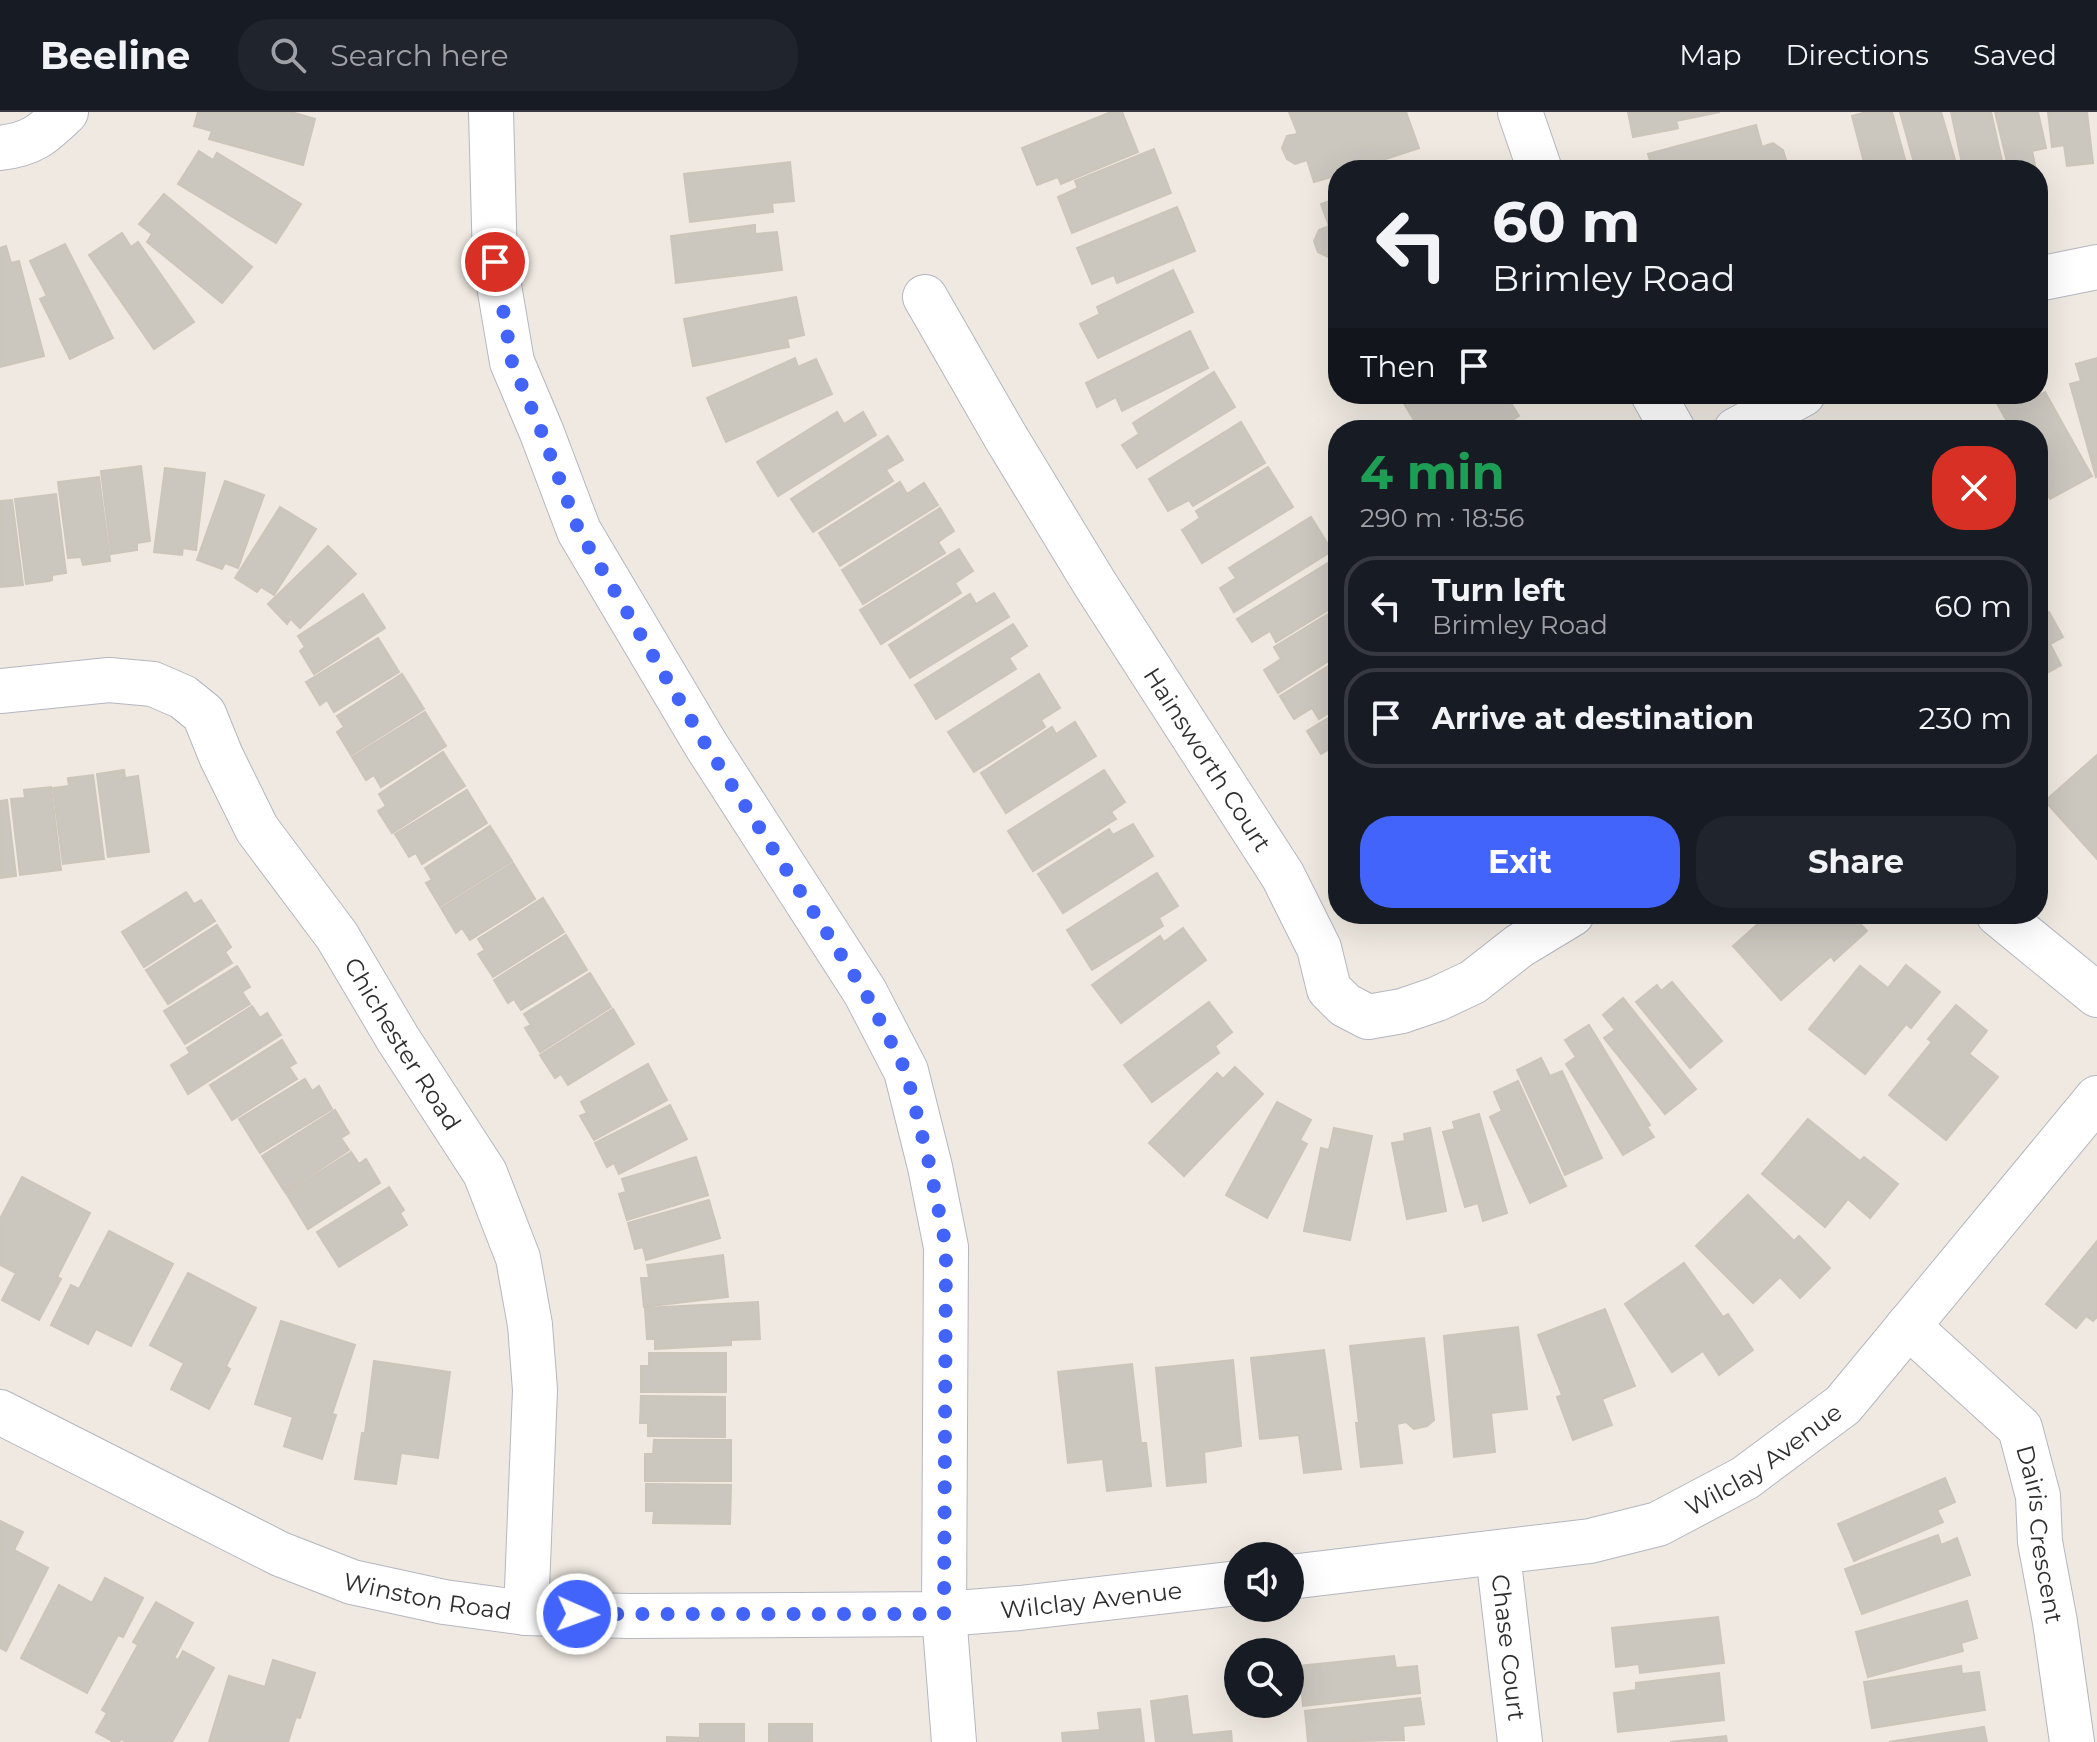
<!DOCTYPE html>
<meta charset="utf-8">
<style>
:root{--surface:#171b24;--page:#20242c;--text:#f1f3f6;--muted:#9ea1a6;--line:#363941;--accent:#4264fb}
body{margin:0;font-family:Montserrat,sans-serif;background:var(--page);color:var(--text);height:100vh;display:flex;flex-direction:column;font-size:30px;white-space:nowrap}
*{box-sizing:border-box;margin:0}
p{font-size:26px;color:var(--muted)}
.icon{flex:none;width:44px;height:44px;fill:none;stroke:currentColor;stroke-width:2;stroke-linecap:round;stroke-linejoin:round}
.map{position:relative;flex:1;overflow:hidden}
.drawer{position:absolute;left:1328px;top:308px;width:720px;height:504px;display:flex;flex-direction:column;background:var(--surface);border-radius:32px;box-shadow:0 8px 32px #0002}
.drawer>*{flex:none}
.guide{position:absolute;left:1328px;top:48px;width:720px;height:244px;border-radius:32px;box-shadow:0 8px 32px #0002;background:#171b24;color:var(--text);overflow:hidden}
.buttons{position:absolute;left:1224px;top:1430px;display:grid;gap:16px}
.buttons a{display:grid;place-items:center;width:80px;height:80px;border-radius:50%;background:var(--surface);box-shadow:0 8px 32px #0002;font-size:40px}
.pin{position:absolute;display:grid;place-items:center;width:68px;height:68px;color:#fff;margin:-34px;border:4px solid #fff;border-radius:50%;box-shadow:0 2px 8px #0007}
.me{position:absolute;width:88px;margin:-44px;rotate:92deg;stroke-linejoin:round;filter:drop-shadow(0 0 6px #0008)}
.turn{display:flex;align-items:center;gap:28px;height:168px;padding:0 32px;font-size:36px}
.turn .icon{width:104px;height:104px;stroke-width:2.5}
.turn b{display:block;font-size:56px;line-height:68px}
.then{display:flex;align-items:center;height:76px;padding:0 32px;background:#0003;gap:16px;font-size:30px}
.round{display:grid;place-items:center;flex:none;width:84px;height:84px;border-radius:32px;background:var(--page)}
.summary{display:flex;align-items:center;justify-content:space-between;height:136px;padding:0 32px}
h1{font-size:48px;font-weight:700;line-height:60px;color:#1e9e55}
.primary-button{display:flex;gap:16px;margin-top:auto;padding:16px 32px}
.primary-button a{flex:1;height:92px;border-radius:32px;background:var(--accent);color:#fff;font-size:32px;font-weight:700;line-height:92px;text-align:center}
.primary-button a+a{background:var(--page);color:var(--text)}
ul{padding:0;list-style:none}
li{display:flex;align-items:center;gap:24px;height:100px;margin:0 16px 12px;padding:0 16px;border:4px solid var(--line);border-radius:32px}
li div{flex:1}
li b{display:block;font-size:30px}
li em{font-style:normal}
header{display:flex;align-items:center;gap:48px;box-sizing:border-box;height:112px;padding:0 40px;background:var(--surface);border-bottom:2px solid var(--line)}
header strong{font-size:38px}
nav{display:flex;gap:44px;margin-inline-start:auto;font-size:28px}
.search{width:560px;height:72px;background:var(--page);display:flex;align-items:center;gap:20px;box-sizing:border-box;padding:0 28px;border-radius:32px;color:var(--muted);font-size:30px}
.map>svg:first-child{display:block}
.building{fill:#cbc7bf;stroke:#cbc5ba;stroke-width:2}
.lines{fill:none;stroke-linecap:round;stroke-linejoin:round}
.minor-casing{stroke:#b4b7c1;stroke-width:46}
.tertiary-casing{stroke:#b4b7c1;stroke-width:46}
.secondary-casing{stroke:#b4b7c1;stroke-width:46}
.minor{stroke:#fff;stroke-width:44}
.tertiary{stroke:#fff;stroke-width:44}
.secondary{stroke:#fff;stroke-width:44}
.route{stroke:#4264fb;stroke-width:14;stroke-dasharray:0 25.2}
.labels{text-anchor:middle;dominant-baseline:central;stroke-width:6;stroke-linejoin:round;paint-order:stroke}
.street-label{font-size:24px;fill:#2e2e2e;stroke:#fff}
</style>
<header>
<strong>Beeline</strong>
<div class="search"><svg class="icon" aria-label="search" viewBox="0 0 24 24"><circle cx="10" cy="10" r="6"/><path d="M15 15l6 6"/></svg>Search here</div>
<nav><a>Map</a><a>Directions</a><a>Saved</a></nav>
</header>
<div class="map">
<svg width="2097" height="1630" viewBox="0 0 2097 1630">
<rect width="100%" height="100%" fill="#efe9e1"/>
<!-- building -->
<g class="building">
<polygon points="198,0 291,0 315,7 303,53 209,27 212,19 194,14"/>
<polygon points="1111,0 1122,0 1138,40 1061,72 1058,65 1037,73 1022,36"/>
<polygon points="1289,0 1406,0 1419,36 1352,58 1338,58 1338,63 1314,70 1307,48 1295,52 1287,47 1282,36 1287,24 1298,22"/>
<polygon points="1628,0 1720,0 1676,9 1678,16 1675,17 1633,25"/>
<polygon points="1867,0 1892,0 1908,58 1866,58 1852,4"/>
<polygon points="1900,0 1941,0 1958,58 1916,58"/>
<polygon points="1951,0 1991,0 2004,58 1977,58 1976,53 1963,56"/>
<polygon points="1995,0 2038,0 2046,36 2032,39 2036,58 2009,58"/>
<polygon points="2048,0 2087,0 2093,51 2067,54 2064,33 2052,35"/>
<polygon points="1756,13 1762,35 1773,31 1783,38 1786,48 1781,58 1653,58 1648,42"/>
<polygon points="1154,37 1171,81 1072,121 1058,85 1078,76 1075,69"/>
<polygon points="199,39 213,48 217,41 301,92 276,131 178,72"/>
<polygon points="790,50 794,89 772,91 773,100 690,110 684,62"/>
<polygon points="164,82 252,155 222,191 147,130 152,122 139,112"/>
<polygon points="1338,86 1338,142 1328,145 1318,140 1314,129 1319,118 1329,114 1321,92"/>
<polygon points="1177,95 1195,139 1117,171 1114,163 1092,172 1077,136"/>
<polygon points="755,113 755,122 777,120 782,158 676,171 671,124"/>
<polygon points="122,121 131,135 138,130 194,210 154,237 89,143"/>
<polygon points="65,132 113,226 70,247 40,187 47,184 30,149"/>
<polygon points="6,134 11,151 19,149 44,244 0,255 0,136"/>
<polygon points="1173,158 1193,200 1098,246 1080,212 1100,202 1097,195"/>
<polygon points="796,185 804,223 787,227 789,235 693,254 684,207"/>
<polygon points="1190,219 1208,256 1122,299 1116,285 1097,295 1086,271"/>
<polygon points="795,246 798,255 816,247 832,282 726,330 707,286"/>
<polygon points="2097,246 2097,364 2096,365 2070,272 2081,269 2076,252"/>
<polygon points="1214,260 1235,295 1137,356 1122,333 1139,322 1133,311"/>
<polygon points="2045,280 2092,364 2050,387 2038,365 2038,318 2012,318 1995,288 2007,282 2037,284"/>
<polygon points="1412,282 1505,282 1519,304 1496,318 1420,318 1402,288"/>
<polygon points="837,300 844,312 863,300 876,323 778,384 757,350"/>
<polygon points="1241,310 1265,351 1193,394 1189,388 1168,399 1149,367"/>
<polygon points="888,324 903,348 886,358 893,369 813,420 791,387"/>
<polygon points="141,354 150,429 137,431 137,438 111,442 101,359"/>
<polygon points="1268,355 1293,395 1202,451 1182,418 1200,406 1196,399"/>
<polygon points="165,356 205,361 196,438 183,436 182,443 154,440"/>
<polygon points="99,365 110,449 83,453 81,445 68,446 58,370"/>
<polygon points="225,369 264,383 238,456 225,451 222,457 197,448"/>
<polygon points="900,370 907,382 924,371 938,393 840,454 819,421"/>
<polygon points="56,382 66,461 52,463 52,468 49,469 26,472 15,387"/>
<polygon points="12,388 23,473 0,475 0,389"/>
<polygon points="280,395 316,417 274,483 261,475 257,480 235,466"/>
<polygon points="940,396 954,419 938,430 945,441 863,492 842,458"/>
<polygon points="1311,405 1332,439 1234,500 1220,476 1236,466 1229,456"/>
<polygon points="328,434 356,462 300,516 291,507 287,512 268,492"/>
<polygon points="959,437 973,459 955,471 961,481 881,532 860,498"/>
<polygon points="1336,446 1338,492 1276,530 1270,519 1252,530 1237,507"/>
<polygon points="994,481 1009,505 910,566 889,533 970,482 976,492"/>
<polygon points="363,482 385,516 314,562 300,539 305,535 298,524"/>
<polygon points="1338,496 1338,543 1278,581 1264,558 1281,547 1274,535"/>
<polygon points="2049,500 2063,525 2050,532 2061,553 2038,566 2038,506"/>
<polygon points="1013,512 1027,534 1009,546 1016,557 936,607 915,573"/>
<polygon points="378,526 399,560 334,600 327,588 320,593 306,570"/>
<polygon points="1338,548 1338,595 1319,607 1312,596 1294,607 1280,584"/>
<polygon points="402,562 424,597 351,643 337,620 344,615 337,604"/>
<polygon points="1039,562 1060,596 1041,608 1045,615 974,660 948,620"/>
<polygon points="425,600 446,634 381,675 374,663 366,668 352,645"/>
<polygon points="1338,600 1338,632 1321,642 1307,619"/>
<polygon points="1075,610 1096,644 1006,701 981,661 1052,615 1056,622"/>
<polygon points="443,640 465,674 392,721 378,699 386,694 379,682"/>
<polygon points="2097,643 2097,747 2045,689"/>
<polygon points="124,658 125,666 138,664 149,740 108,745 97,662"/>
<polygon points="1104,658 1125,690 1111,700 1116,707 1033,759 1008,719"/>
<polygon points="93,663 104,747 63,752 53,676 69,674 68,666"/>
<polygon points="51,675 61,758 20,763 11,687 25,686 24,678"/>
<polygon points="467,678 487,711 422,752 416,741 409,745 395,722"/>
<polygon points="7,688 16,764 0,766 0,689"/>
<polygon points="1133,712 1153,744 1063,801 1038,762 1109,717 1113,723"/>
<polygon points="490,714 512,749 440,794 426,771 432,768 425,756"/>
<polygon points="513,751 535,787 470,828 462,816 456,821 441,796"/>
<polygon points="1157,761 1178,794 1159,806 1163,814 1092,858 1067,818"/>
<polygon points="186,780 194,792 201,788 215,809 144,855 122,820"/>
<polygon points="543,786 564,820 493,865 478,842 485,838 478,827"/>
<polygon points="1769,802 1813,802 1817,807 1823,802 1851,802 1867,819 1834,849 1831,844 1781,888 1733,834"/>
<polygon points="217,813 231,835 225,840 232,851 168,892 146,858"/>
<polygon points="1183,816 1206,848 1121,911 1092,873 1160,824 1164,830"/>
<polygon points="566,823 587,858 521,898 514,887 508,891 494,868"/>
<polygon points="1906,853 1940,880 1911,916 1906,912 1865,962 1809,917 1860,854 1888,876"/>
<polygon points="237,854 250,875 242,880 250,892 185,932 164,899"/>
<polygon points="590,861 611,895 540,940 525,916 531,913 524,902"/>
<polygon points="1672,870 1722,929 1690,956 1636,890 1657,873 1661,879"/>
<polygon points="1623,886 1696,977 1665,1002 1604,926 1615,918 1603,903"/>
<polygon points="1209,890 1232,920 1215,934 1219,941 1152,990 1124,953"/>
<polygon points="1956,893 1987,919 1969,942 1998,965 1946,1028 1889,983 1932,930 1928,927"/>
<polygon points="252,894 260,906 267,901 281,923 188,982 171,953 190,941 187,936"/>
<polygon points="613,897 634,932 568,973 561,962 555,966 540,943"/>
<polygon points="1589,913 1650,1013 1647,1015 1654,1025 1623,1043 1566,952 1576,945 1565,928"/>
<polygon points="282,928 296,951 289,955 297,967 232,1008 210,973"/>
<polygon points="1541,946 1550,964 1562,959 1602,1046 1565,1063 1517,958"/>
<polygon points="648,952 667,988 594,1028 580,1004 587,1001 581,990"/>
<polygon points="1235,955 1263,982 1184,1064 1149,1031 1217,961 1223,967"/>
<polygon points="305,967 312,979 319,974 332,997 260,1041 239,1007"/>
<polygon points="1518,969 1566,1074 1530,1091 1490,1005 1502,999 1494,980"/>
<polygon points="1277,990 1311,1008 1300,1028 1307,1032 1267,1106 1226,1083"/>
<polygon points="670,993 687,1027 619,1062 614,1051 607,1055 595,1031"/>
<polygon points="335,998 349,1021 341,1026 349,1038 285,1080 262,1044"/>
<polygon points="1479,1002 1507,1101 1483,1109 1478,1091 1465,1095 1443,1020 1455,1017 1453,1010"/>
<polygon points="1808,1007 1860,1049 1864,1045 1898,1072 1870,1106 1848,1087 1825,1115 1762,1062"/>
<polygon points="1334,1016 1372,1024 1350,1128 1304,1119 1321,1036 1329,1038"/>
<polygon points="1430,1016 1446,1099 1407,1107 1392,1031 1405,1029 1404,1022"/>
<polygon points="351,1040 359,1052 366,1047 380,1071 308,1117 286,1081"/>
<polygon points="696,1045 708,1083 627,1108 619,1082 626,1080 622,1067"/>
<polygon points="22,1065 90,1101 57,1165 61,1167 39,1208 2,1188 16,1161 0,1153 0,1107"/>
<polygon points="389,1075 404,1098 400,1101 407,1113 339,1155 317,1120"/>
<polygon points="1748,1083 1794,1129 1799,1124 1830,1156 1800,1186 1780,1165 1753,1191 1696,1134"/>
<polygon points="709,1088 720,1126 646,1148 643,1135 635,1137 628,1111"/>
<polygon points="109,1119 173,1152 131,1234 96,1217 88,1232 51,1213 71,1173 79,1177"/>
<polygon points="2097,1129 2097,1205 2093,1209 2086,1204 2076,1216 2046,1192"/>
<polygon points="723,1143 728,1185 644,1195 641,1166 649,1166 647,1153"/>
<polygon points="1684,1151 1723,1205 1728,1202 1753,1238 1719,1263 1703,1239 1672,1260 1625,1192"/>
<polygon points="188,1161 256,1196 226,1254 230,1257 209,1297 171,1277 184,1251 150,1233"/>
<polygon points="758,1190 760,1227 731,1228 731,1233 655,1237 655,1227 647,1227 645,1196"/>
<polygon points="1605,1197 1635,1274 1602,1287 1612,1313 1573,1328 1557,1285 1562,1283 1538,1223"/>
<polygon points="281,1209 355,1233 332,1302 336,1303 322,1347 284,1334 293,1305 255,1292"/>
<polygon points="1518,1215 1527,1297 1491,1301 1495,1340 1454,1345 1444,1224"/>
<polygon points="1424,1226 1434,1308 1427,1314 1414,1317 1406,1310 1397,1312 1402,1351 1361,1355 1356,1311 1359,1311 1350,1234"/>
<polygon points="1324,1238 1341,1357 1304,1361 1299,1323 1260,1327 1251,1246"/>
<polygon points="649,1241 726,1241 726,1280 641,1280 641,1254 649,1254"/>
<polygon points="1233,1248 1241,1334 1204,1340 1206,1370 1167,1374 1156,1256"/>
<polygon points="374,1249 450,1260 438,1346 401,1341 396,1372 355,1367 362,1321 365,1321"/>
<polygon points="1132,1252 1141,1331 1146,1331 1151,1374 1107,1379 1103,1347 1068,1351 1058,1260"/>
<polygon points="641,1284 725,1285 725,1325 648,1324 648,1311 640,1311"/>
<polygon points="654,1328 731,1328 731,1369 645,1369 645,1342 653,1342"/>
<polygon points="1945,1366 1955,1390 1937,1398 1943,1410 1854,1449 1838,1412"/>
<polygon points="646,1372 731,1373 730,1412 653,1411 654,1399 646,1399"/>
<polygon points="0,1409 23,1420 14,1438 48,1456 6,1539 0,1536"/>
<polygon points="1938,1423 1941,1433 1957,1426 1970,1463 1862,1502 1845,1457"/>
<polygon points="105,1466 143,1486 123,1525 118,1523 87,1581 21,1546 59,1473 92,1491"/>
<polygon points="1967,1489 1977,1526 1961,1531 1963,1539 1868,1565 1856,1520"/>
<polygon points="156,1490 193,1511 174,1546 178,1548 183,1539 214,1556 172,1630 126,1630 121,1627 119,1630 114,1630 96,1620 107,1601 102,1598 138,1533 133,1530"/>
<polygon points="1718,1505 1724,1551 1640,1561 1639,1552 1616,1555 1612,1516"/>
<polygon points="1394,1544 1396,1556 1417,1554 1420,1581 1303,1594 1299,1554"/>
<polygon points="273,1548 315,1561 300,1606 296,1605 288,1630 209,1630 229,1564 265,1575"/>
<polygon points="1961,1554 1962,1562 1979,1560 1985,1598 1872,1616 1864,1570"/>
<polygon points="1719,1561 1724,1608 1618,1620 1614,1581 1636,1578 1636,1571"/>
<polygon points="1187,1584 1192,1623 1231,1619 1232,1630 1156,1630 1151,1589"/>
<polygon points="1420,1586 1424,1612 1403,1614 1404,1628 1308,1630 1305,1599"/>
<polygon points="1140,1597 1144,1630 1063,1630 1062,1621 1100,1618 1098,1601"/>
<polygon points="700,1612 744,1612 744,1630 667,1630 667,1625 700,1626"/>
<rect x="769" y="1612" width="43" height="18"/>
<polygon points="1984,1615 1987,1630 1889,1630"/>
<polygon points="1726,1624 1727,1630 1670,1630"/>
</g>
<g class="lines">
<!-- minor casing -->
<g class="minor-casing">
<g id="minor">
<path d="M0,36C33,32 43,22 66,0"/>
<polyline points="2038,167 2097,155"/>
<path id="s1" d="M925,185L1005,324L1095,472L1283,764L1319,836L1329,877L1345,893L1368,905L1402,899L1437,887L1473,870L1519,834L1572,802"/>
<polyline points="1736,318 1803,282"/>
<path id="s2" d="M0,579L109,568L153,572L183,585L204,602L221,644L257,717L337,824L398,927L485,1061L518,1146L530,1213L535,1278L526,1501"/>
<path id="s3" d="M1908,1214L2020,1316L2038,1384L2040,1430L2055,1510L2072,1630"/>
<path id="s4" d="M1498,1442L1520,1630"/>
</g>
</g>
<!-- tertiary casing -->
<g class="tertiary-casing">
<g id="tertiary">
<polyline points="1520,0 1540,58"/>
<polyline points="1653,282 1673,318"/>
<polyline points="1998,802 2097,883"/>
<path id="s5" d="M0,1300L280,1442L352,1470L444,1490L526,1501L628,1504L944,1502L1020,1496L1238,1471"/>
<path id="s6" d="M1290,1465L1590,1429L1658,1412L1745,1366L1843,1293L2097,986"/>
</g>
</g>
<!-- secondary casing -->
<g class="secondary-casing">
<polyline id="secondary" points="491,0 495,150 512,250 542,321 579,419 706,633 865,880 906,959 930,1055 946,1135 944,1502 954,1630"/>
</g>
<!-- minor -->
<use href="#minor" class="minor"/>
<!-- tertiary -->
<use href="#tertiary" class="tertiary"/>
<!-- secondary -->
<use href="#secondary" class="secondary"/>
</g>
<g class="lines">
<!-- route -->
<polyline class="route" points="495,150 512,250 542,321 579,419 706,633 865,880 906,959 930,1055 946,1135 944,1502 577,1502"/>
</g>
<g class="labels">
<!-- street labels -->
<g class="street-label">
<text stroke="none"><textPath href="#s1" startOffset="542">Hainsworth Court</textPath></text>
<text stroke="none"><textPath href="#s2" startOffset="600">Chichester Road</textPath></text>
<text stroke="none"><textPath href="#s6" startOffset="496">Wilclay Avenue</textPath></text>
<text stroke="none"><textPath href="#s3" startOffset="260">Dairis Crescent</textPath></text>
<text stroke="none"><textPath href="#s5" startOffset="468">Winston Road</textPath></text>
<text stroke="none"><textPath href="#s5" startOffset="1134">Wilclay Avenue</textPath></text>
<text stroke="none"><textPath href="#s4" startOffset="94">Chase Court</textPath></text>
</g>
</g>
</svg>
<div class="buttons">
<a><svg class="icon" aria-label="sound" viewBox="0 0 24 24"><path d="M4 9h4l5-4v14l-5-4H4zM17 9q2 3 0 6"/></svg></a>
<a><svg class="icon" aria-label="search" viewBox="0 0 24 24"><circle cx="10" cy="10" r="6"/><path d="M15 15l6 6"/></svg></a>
</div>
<div class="pin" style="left:495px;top:150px;background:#d93025"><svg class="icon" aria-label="arrive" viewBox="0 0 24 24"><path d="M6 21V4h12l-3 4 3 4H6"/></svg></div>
<svg class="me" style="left:577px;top:1502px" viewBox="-20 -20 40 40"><circle r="17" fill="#4264fb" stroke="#fff" stroke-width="3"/><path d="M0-11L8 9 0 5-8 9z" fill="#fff"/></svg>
<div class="guide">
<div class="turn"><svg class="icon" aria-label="left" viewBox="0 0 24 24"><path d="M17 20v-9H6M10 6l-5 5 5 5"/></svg><div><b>60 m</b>Brimley Road</div></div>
<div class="then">Then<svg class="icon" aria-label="arrive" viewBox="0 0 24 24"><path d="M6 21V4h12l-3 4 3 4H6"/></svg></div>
</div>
<section class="drawer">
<div class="summary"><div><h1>4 min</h1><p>290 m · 18:56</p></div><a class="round" style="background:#d93025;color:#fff"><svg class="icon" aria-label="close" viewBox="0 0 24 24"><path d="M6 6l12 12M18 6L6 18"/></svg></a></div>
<ul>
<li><svg class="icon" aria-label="left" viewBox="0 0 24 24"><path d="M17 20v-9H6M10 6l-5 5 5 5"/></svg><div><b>Turn left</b><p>Brimley Road</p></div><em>60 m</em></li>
<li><svg class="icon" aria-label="arrive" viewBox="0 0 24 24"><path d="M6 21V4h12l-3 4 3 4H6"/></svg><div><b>Arrive at destination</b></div><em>230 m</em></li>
</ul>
<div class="primary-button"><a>Exit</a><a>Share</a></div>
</section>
</div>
